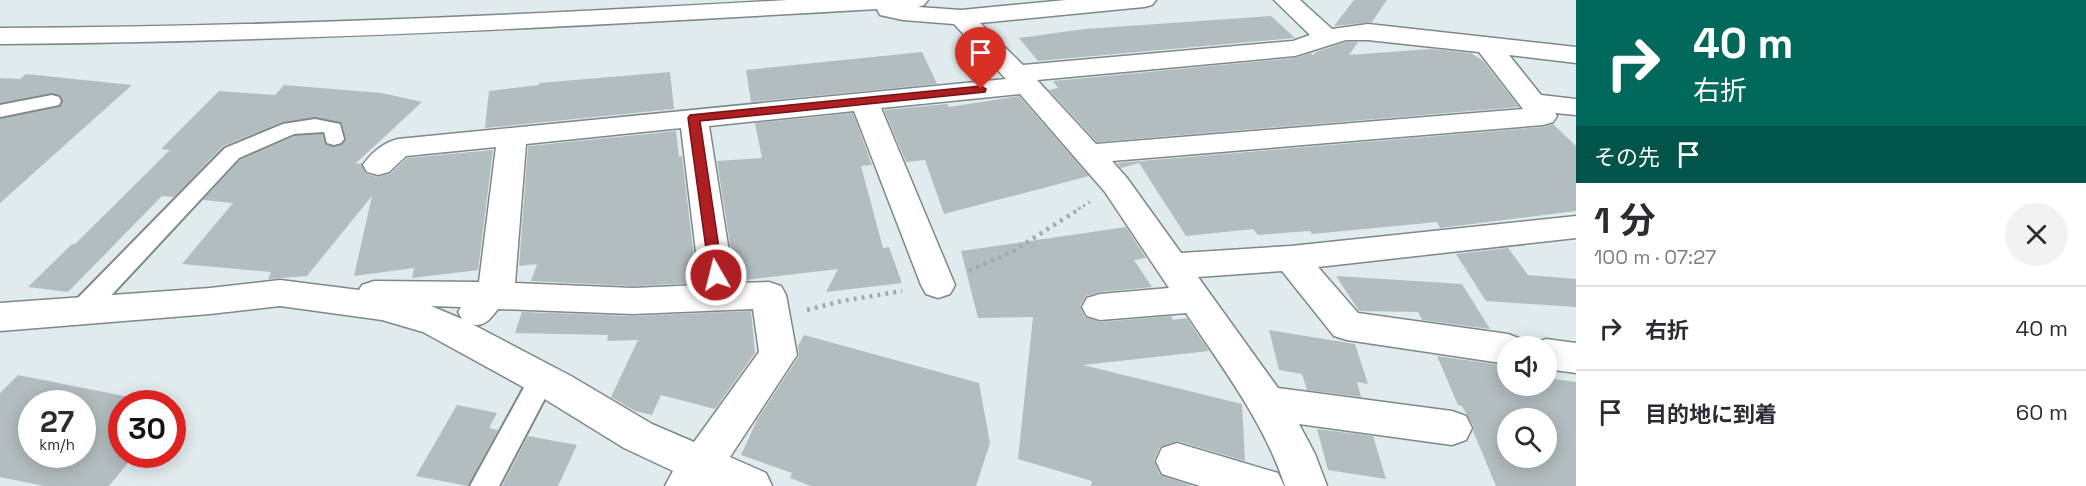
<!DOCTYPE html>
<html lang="ja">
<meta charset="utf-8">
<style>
:root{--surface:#fff;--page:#f2f2f3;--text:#2b2b33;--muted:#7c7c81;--line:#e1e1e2}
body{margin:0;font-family:"Space Grotesk","Noto Sans JP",sans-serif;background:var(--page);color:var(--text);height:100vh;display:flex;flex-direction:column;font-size:22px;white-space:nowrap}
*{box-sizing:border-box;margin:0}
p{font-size:20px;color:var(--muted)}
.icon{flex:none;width:33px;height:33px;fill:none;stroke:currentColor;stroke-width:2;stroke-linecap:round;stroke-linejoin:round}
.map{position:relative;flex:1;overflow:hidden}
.panel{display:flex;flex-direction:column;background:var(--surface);width:510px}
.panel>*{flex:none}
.banner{background:#00695c;color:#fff;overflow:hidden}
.buttons{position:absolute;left:1497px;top:336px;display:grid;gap:12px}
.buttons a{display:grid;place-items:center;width:60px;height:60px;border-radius:50%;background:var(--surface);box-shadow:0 3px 15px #0003;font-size:30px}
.speed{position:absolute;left:18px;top:390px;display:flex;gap:12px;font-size:30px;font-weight:700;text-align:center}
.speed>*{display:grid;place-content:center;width:78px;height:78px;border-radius:50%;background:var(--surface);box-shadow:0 3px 15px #0003;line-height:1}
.speed small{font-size:15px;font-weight:400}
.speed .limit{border:9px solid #d22;background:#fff;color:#111}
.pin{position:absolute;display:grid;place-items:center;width:51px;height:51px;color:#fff;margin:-62px -26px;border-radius:50% 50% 50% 0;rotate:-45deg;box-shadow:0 0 6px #0007}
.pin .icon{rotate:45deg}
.me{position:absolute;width:66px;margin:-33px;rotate:352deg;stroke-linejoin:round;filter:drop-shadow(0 0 4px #0008)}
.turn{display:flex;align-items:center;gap:21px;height:126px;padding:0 18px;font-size:27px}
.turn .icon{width:78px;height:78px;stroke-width:2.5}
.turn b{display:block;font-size:42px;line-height:51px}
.then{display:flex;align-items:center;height:57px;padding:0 18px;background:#0003;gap:12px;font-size:22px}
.round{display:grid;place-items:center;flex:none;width:63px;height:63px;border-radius:32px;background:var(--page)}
.headline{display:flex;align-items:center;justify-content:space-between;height:102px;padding:0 18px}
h1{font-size:36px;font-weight:700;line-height:45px}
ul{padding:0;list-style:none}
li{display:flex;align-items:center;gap:18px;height:84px;padding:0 18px;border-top:2px solid var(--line)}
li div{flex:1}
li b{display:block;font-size:22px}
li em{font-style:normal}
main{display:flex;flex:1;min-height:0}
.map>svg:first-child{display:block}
.building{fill:#b2bdbf;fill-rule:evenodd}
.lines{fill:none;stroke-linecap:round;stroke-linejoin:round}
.lane-casing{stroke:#7e888a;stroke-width:4}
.street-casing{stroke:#7e888a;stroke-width:3}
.path-far1{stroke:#a2aaac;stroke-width:3;stroke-dasharray:2 4;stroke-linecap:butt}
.path{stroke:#a2aaac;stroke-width:4.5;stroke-dasharray:3 5;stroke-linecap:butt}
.lane{fill:#fff;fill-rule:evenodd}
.street{fill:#fff;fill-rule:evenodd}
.route{fill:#af1e22;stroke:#721416;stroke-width:1.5}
</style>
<main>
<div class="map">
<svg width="1576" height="486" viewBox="0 0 1576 486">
<rect width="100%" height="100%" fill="#e0ebed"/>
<!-- building -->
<g class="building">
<polygon points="1354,0 1387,0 1372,22 1334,26"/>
<polygon points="1271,16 1295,38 1038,61 1019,38 1085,29"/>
<polygon points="1346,42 1358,42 1349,55 1431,49 1471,53 1483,61 1519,107 1097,142 1049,90 1058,88 1053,81 1295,58 1311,53 1313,55 1316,52"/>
<polygon points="922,52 937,84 751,102 746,70"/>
<polygon points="670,72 674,109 485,128 489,91 539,85 539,83"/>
<polygon points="26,74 132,85 0,203 0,119 59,107 63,102 60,95 52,93 0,103 0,78 20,79"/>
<polygon points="284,85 382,93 422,102 355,164 362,163 366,174 377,177 390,174 407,158 493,150 478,270 412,278 414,268 354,276 372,196 307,276 268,279 271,272 182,264 233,203 203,200 240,160 295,136 322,134 326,145 335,147 343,144 346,138 342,123 315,117 282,122 223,146 174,197 162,196 68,292 28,287 72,244 75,244 170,150 161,149 219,91 275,95"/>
<polygon points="1019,96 1089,176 944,214 925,160 906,162 884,110 947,104 949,107"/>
<polygon points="853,113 872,165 861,166 883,248 889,247 902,283 826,292 838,269 736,281 717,161 762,158 755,123"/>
<polygon points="1553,124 1576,146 1576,211 1440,228 1437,222 1312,234 1310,231 1258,235 1253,229 1186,236 1139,163 1121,168 1117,163 1543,127"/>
<polygon points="676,131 679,157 682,156 697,283 633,286 531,281 537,264 519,266 528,146"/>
<polygon points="1126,227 1146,258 1134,260 1152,287 1100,292 1086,296 1080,306 1085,317 1100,322 1171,316 1173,320 1187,318 1209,351 1083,365 1242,404 1245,461 1178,441 1160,447 1154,460 1160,475 1193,486 1091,486 1092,481 1018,459 1033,317 978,318 961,251"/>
<polygon points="1508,248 1528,275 1576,279 1576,307 1486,301 1456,254"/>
<polygon points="1336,276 1462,284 1490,329 1422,320 1418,312 1359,311"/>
<polygon points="751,311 755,353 715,409 661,395 652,415 635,411 611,397 638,340 607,341 608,335 515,333 522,312 633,316"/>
<polygon points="1269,330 1355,344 1368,384 1357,382 1361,397 1307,390 1302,374 1279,370"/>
<polygon points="804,335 979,383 990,443 976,486 811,486 790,478 792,473 741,455 757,420 799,356 798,346"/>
<path d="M1437,356L1508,366V386H1546V378L1576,382V486H1496L1473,431L1474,427L1462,406L1458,405ZM1508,418H1546V458H1508Z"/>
<path d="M18,375L164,404H122V454H135L109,486H44L0,477V393ZM32,404H82V454H32Z"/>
<polygon points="457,405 497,413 489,428 498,430 468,486 416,476"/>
<polygon points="1317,429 1373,436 1386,479 1328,470"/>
<polygon points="528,436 577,445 558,486 502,486"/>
</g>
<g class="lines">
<!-- lane casing -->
<g class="lane-casing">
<g id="lane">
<polygon points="52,95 59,97 61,101 59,105 0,117 0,105"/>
<polygon points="315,119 340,124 344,139 341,143 334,145 327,143 324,132 294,134 239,158 92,316 83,318 74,316 71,309 74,302 225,148 283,124"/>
<polygon points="542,368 551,371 555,379 499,486 470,486 533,371"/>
</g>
</g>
<!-- street casing -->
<g class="street-casing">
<g id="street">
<path d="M788,0H928L924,5L918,7L961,10L1066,0H1156L1152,5L1144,7L980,23L1023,65L1293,41L1310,35L1274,0H1300L1332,29L1368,24L1576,47V63L1509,55L1541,95L1576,99V115L1555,113L1557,116L1553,122L1543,125L1112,161L1127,178L1181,253L1291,246L1576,216V238L1318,267L1358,313L1508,334L1521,339L1525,346H1508V364L1347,340L1334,336L1282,271L1198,277L1278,388L1452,411L1466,416L1472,428L1466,440L1452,445L1299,424L1315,454L1327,486H1285C1264,422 1223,369 1186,313L1100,320L1087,316L1082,307L1087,298L1100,294L1169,288L1105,192L1020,94L881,108L955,285L950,294L938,298L926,294L921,285L854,111L709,126L734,283L769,282L781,286L786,295L797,355L730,457L766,473L772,486H665L673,471L624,448L543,398L423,332L382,320L280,306L210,314L0,331V303L210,288L280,280L359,290L362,285L374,281L479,282L496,147L406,156L389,172L378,175L367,172L363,165C371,153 384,142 398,139L1006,79L954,24L903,20L880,15L877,9C585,26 293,42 0,44V28C263,27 526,15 788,0ZM1346,40H1368L1479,52L1523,109L1096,144L1037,80L1295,56ZM681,128L700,285L633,288L515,283L526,144ZM431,306L461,307L458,312L462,319ZM498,309L633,314L753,309L759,352L694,442L652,424L571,376L472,324C484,328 491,318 498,309Z"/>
<polygon points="1546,339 1576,343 1576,373 1546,369 1546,346 1531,346 1533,344"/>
<polygon points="1177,443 1278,473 1284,486 1200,486 1162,474 1156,461 1162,448"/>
</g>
</g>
<!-- path-far1 -->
<polyline class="path-far1" points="1078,209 1090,202"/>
<!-- path -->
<g class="path">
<polyline points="969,271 1013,251 1081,208"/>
<polyline points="807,310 842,301 902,291"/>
</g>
<!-- lane -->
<use href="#lane" class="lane"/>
<!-- street -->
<use href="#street" class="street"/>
</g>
<!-- route -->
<polygon class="route" points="981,86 986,89 985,92 700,121 723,275 716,280 710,278 688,118 690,115"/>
</svg>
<div class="buttons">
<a><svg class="icon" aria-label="sound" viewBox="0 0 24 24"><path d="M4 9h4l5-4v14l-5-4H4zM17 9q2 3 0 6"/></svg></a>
<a><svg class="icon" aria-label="search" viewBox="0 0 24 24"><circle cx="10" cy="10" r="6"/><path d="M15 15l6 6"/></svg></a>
</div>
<div class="speed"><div>27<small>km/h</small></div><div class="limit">30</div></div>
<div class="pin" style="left:981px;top:89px;background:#d93025"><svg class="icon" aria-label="arrive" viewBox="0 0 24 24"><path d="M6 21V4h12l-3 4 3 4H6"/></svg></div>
<svg class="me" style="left:716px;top:275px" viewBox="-20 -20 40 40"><circle r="17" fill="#af1e22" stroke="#fff" stroke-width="3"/><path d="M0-11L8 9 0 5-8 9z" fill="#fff"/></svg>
</div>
<section class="panel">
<div class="banner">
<div class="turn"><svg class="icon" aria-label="right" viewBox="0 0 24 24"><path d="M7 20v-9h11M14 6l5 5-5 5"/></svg><div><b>40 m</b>右折</div></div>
<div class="then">その先<svg class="icon" aria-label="arrive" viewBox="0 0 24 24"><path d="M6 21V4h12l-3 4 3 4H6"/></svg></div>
</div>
<div class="headline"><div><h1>1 分</h1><p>100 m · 07:27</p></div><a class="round"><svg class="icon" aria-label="close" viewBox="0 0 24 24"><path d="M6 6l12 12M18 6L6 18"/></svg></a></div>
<ul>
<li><svg class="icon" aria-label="right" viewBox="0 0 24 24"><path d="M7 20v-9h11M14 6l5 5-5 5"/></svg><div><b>右折</b></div><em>40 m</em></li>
<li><svg class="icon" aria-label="arrive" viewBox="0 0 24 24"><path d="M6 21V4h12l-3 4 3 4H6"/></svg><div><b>目的地に到着</b></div><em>60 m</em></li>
</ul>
</section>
</main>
